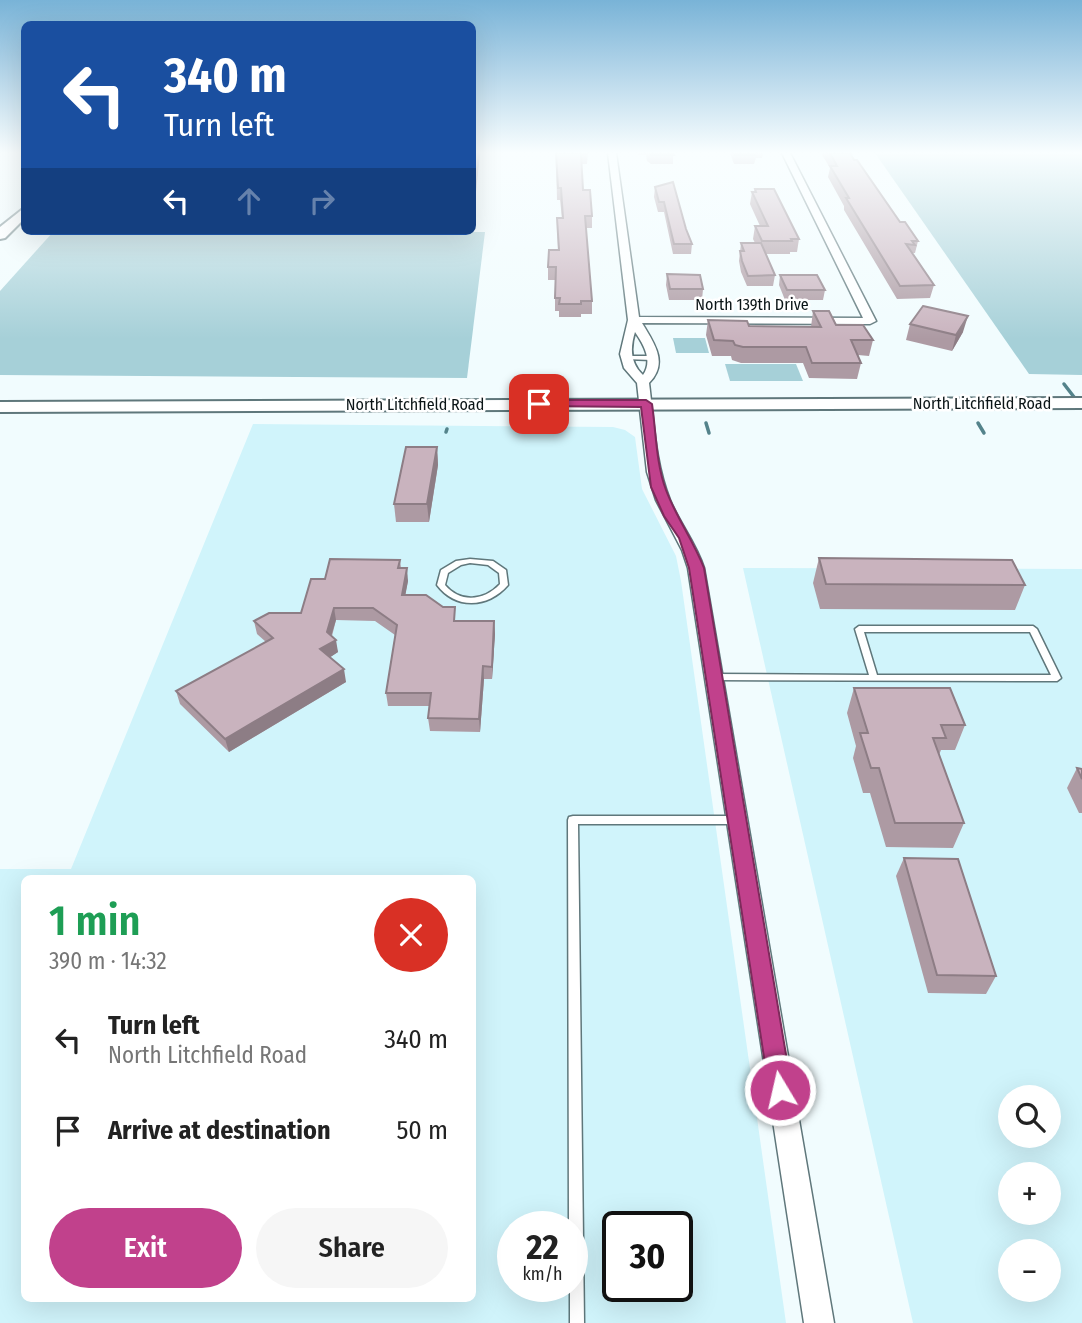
<!DOCTYPE html>
<meta charset="utf-8">
<style>
:root{--surface:#fff;--page:#f6f6f6;--text:#222;--muted:#767676;--accent:#c1418c}
body{margin:0;font-family:"Fira Sans Condensed",sans-serif;background:var(--page);color:var(--text);height:100vh;display:flex;flex-direction:column;font-size:26px;white-space:nowrap}
*{box-sizing:border-box;margin:0}
p{font-size:23px;color:var(--muted)}
.icon{flex:none;width:38px;height:38px;fill:none;stroke:currentColor;stroke-width:2;stroke-linecap:round;stroke-linejoin:round}
.map{position:relative;flex:1;overflow:hidden}
.sheet{position:absolute;left:21px;top:875px;width:455px;height:427px;display:flex;flex-direction:column;background:var(--surface);border-radius:10px;box-shadow:0 7px 28px #0002}
.sheet>*{flex:none}
.hud{position:absolute;left:21px;top:21px;width:455px;height:214px;border-radius:10px;box-shadow:0 7px 28px #0002;background:#1a4fa0;color:#fff;overflow:hidden}
.buttons{position:absolute;left:998px;top:1085px;display:grid;gap:14px}
.buttons a{display:grid;place-items:center;width:63px;height:63px;border-radius:50%;background:var(--surface);box-shadow:0 7px 28px #0002;font-size:35px}
.speed{position:absolute;left:497px;top:1211px;display:flex;gap:14px;font-size:35px;font-weight:700;text-align:center}
.speed>*{display:grid;place-content:center;width:91px;height:91px;border-radius:50%;background:var(--surface);box-shadow:0 7px 28px #0002;line-height:1}
.speed small{font-size:18px;font-weight:400}
.speed .limit{border:4px solid #111;border-radius:10px;background:#fff;color:#111}
.pin{position:absolute;display:grid;place-items:center;width:60px;height:60px;color:#fff;margin:-30px;border-radius:14px;box-shadow:0 4px 10px #0006}
.me{position:absolute;width:77px;margin:-38px;rotate:351deg;stroke-linejoin:round;filter:drop-shadow(0 0 5px #0008)}
.turn{display:flex;align-items:center;gap:24px;height:147px;padding:0 28px;font-size:32px}
.turn .icon{width:91px;height:91px;stroke-width:2.5}
.turn b{display:block;font-size:49px;line-height:60px}
.lanes{display:flex;align-items:center;height:66px;padding:0 28px;background:#0003;justify-content:center;gap:35px;direction:ltr}
.lanes .off{opacity:.35}
.round{display:grid;place-items:center;flex:none;width:74px;height:74px;border-radius:37px;background:var(--page)}
.summary{display:flex;align-items:center;justify-content:space-between;height:119px;padding:0 28px}
h1{font-size:42px;font-weight:600;line-height:52px;color:#1e9e55}
.button{display:flex;gap:14px;margin-top:auto;padding:14px 28px}
.button a{flex:1;height:80px;border-radius:42px;background:var(--accent);color:#fff;font-size:28px;font-weight:600;line-height:80px;text-align:center}
.button a+a{background:var(--page);color:var(--text)}
ul{padding:0;list-style:none}
li{display:flex;align-items:center;gap:21px;height:91px;padding:0 28px}
li div{flex:1}
li b{display:block;font-size:26px}
li em{font-style:normal}
.map>svg:first-child{display:block}
.built{fill:#d0f4fb;fill-rule:evenodd}
.green{fill:#a6d0d8}
.lines{fill:none;stroke-linecap:round;stroke-linejoin:round}
.stream{stroke:#54838b;stroke-width:3.5}
.service-casing{stroke:#5f777b;stroke-width:3}
.minor-casing{stroke:#5f777b;stroke-width:3}
.secondary-casing{stroke:#5f777b;stroke-width:4}
.service{fill:#fff;fill-rule:evenodd}
.minor{fill:#fff;fill-rule:evenodd}
.secondary{fill:#fff;fill-rule:evenodd}
.wall{fill:#ad9aa3}
.shaded-wall{fill:#8d7d85}
.building{fill:#c9b3be;stroke:#8d7d85;stroke-width:2}
.route{fill:#c1418c;stroke:#7d2a5b;stroke-width:2}
.labels{text-anchor:middle;dominant-baseline:central;stroke-width:5;stroke-linejoin:round;paint-order:stroke}
.far-street-label{font-size:16px;fill:#0a1416;stroke:#fff}
</style>
<div class="map">
<svg width="1082" height="1323" viewBox="0 0 1082 1323">
<rect width="100%" height="100%" fill="#f1fcfe"/>
<!-- built -->
<g class="built">
<path d="M253,424L613,427L625,430L635,437L642,489L676,556L681,581L786,1323H0V869H71ZM24,878H472V1298H24ZM513,1227H572V1286H513ZM618,1227H677V1286H618Z"/>
<path d="M743,568L1082,569V1323H913ZM1010,1097H1048V1136H1010ZM1010,1174H1048V1213H1010ZM1010,1251H1048V1290H1010Z"/>
</g>
<!-- green -->
<g class="green">
<polygon points="875,153 1082,153 1082,375 1029,374"/>
<polygon points="53,232 485,232 467,378 0,375 0,291"/>
<polygon points="673,338 705,338 709,353 676,353"/>
<polygon points="725,364 796,364 803,381 730,381"/>
</g>
<g class="lines">
<!-- stream -->
<g class="stream">
<polyline points="1064,384 1074,397"/>
<polyline points="706,423 709,433"/>
<polyline points="978,423 984,433"/>
<polyline points="446,432 447,429"/>
</g>
<!-- service casing -->
<g class="service-casing">
<g id="service">
<polygon points="626,356 652,356 655,358 652,360 624,359 623,358"/>
<path d="M470,559L493,561L506,570L508,585C488,608 456,610 437,585L441,570L456,561ZM470,563L488,565L499,573L500,584C484,601 460,603 445,585L448,573L461,565Z"/>
<path d="M859,626H1033L1037,629L1061,678L1057,681L713,680L709,677L713,674L869,675L855,629ZM864,632H1030L1051,675H877Z"/>
<polygon points="573,816 736,816 740,817 741,820 740,823 736,824 578,824 584,1323 570,1323 570,1286 572,1286 572,1227 569,1227 568,820 569,817"/>
</g>
</g>
<!-- minor casing -->
<g class="minor-casing">
<path id="minor" d="M608,153H616L639,317L863,318L782,153H790L876,321L870,324L642,323C654,343 669,363 649,383C654,422 655,463 670,500C680,524 696,543 704,568L834,1323H804L688,568L682,550L656,500L647,472L637,383L624,368L620,354L628,320ZM635,332C644,345 653,361 643,375C630,363 630,348 635,332Z"/>
</g>
<!-- secondary casing -->
<g class="secondary-casing">
<g id="secondary">
<polygon points="24,208 24,219 5,238 0,239 0,227"/>
<polygon points="1082,398 1082,408 0,412 0,402"/>
</g>
</g>
<!-- service -->
<use href="#service" class="service"/>
<!-- minor -->
<use href="#minor" class="minor"/>
<!-- secondary -->
<use href="#secondary" class="secondary"/>
</g>
<!-- wall -->
<g class="wall">
<polygon points="556,153 588,153 587,164 581,164 583,190 592,216 592,228 586,228 592,301 592,314 581,314 581,317 559,317 559,311 555,311 555,280 548,280 548,267 558,250 557,218 562,218 560,200 557,200"/>
<polygon points="638,153 673,153 673,164 651,164 647,161 646,155 638,155"/>
<polygon points="730,153 763,153 762,158 756,158 754,164 734,164"/>
<polygon points="821,153 850,153 900,222 918,241 915,253 912,253 934,285 930,298 897,299 844,210 844,206 828,177 830,168"/>
<polygon points="655,187 686,229 692,244 691,254 673,254 664,212 658,212 654,197"/>
<polygon points="755,189 799,239 797,252 790,252 790,254 765,254 775,275 773,286 747,286 741,272 739,261 741,243 755,243 753,239 755,226 760,226 750,204 752,192 754,192"/>
<polygon points="667,274 703,289 702,300 669,300 666,285"/>
<polygon points="780,275 825,290 823,300 785,300 779,285"/>
<polygon points="813,311 836,325 873,340 869,356 858,355 861,363 857,379 809,378 803,363 741,363 732,360 731,356 712,356 706,335 708,320 749,326 811,327"/>
<polygon points="910,324 963,332 952,351 906,340"/>
<polygon points="437,447 438,465 429,522 396,522 394,504"/>
<polygon points="819,558 1025,585 1015,610 820,609 813,583"/>
<polygon points="400,560 401,568 408,581 405,595 456,621 494,621 495,634 492,679 484,679 480,732 430,731 428,718 430,706 388,706 386,693 395,635 375,621 336,620 332,636 338,652 330,657 346,682 229,752 180,704 176,691 266,642 257,634 254,621 301,613 325,579"/>
<polygon points="854,688 965,725 955,750 941,750 939,755 964,823 953,848 886,847 870,793 863,793 853,758 856,746 847,713"/>
<polygon points="1077,768 1082,769 1082,813 1079,813 1067,788"/>
<polygon points="904,858 996,976 986,994 928,993 896,876"/>
</g>
<!-- shaded-wall -->
<g class="shaded-wall">
<polygon points="479,153 480,153 474,211 473,199"/>
<polygon points="968,316 963,332 952,351 956,335"/>
<polygon points="437,447 438,465 429,522 427,504"/>
<polygon points="407,568 408,581 403,608 402,595"/>
<polygon points="334,608 336,620 329,643 336,640 338,652 323,662 320,649 327,632"/>
<polygon points="494,621 495,634 492,679 492,667"/>
<polygon points="483,666 484,679 480,732 479,719"/>
<polygon points="344,669 346,682 229,752 225,739"/>
</g>
<!-- building -->
<g class="building">
<polygon points="472,153 479,153 473,199 472,199"/>
<polygon points="556,153 588,153 581,154 583,190 590,190 592,216 585,216 592,301 581,301 581,304 559,304 560,298 555,298 556,267 548,267 549,250 559,250 557,218 563,218 561,188 558,188"/>
<polygon points="650,153 673,153 674,155 651,155"/>
<polygon points="735,153 754,153 755,155 735,155"/>
<polygon points="830,153 850,153 854,160 857,160 900,222 905,222 918,241 912,241 915,245 906,244 934,285 900,286 846,198 849,198 830,166 837,166"/>
<polygon points="673,182 686,229 692,244 674,244 664,202 659,202 655,187"/>
<polygon points="755,189 774,189 799,239 791,239 792,241 762,241 755,226 768,226 752,192 756,192"/>
<polygon points="741,243 761,243 775,275 748,276 742,261 740,251 744,251"/>
<polygon points="667,274 700,275 703,289 670,289"/>
<polygon points="780,275 817,275 825,290 787,290"/>
<polygon points="923,306 968,316 956,335 910,324"/>
<polygon points="813,311 829,311 836,325 863,325 873,340 851,340 861,363 812,363 806,347 743,347 735,345 733,341 714,340 708,320 747,321 749,326 821,327"/>
<polygon points="406,447 437,447 427,504 394,504"/>
<polygon points="819,558 1012,560 1025,585 826,584"/>
<polygon points="330,559 400,560 398,568 407,568 402,595 426,595 443,607 455,607 454,621 494,621 492,667 483,666 479,719 428,718 431,693 386,693 397,625 373,608 334,608 327,632 336,640 320,649 344,669 225,739 176,691 273,638 254,621 269,613 301,613 311,579 325,579"/>
<polygon points="854,688 950,688 965,725 941,725 946,738 933,738 964,823 895,823 879,768 871,768 860,733 868,733"/>
<polygon points="1077,768 1082,769 1082,779"/>
<polygon points="904,858 958,859 996,976 937,975"/>
</g>
<!-- sky -->
<linearGradient id="sky" x2="0" y2="1"><stop stop-color="#79b3d7"/><stop offset="0.45" stop-color="#f9feff"/><stop offset="1" stop-color="#f9feff" stop-opacity="0"/></linearGradient>
<rect width="1082" height="339" fill="url(#sky)"/>
<!-- route -->
<path class="route" d="M539,400H646L652,404C656,431 656,464 666,490C676,517 693,540 704,568L792,1090L788,1098L780,1102L772,1098L769,1090L689,568L679,538L664,516L651,487L641,407L535,406L533,404Z"/>
<g class="labels">
<!-- far-street labels -->
<g class="far-street-label">
<text x="752" y="304">North 139th Drive</text>
<text x="982" y="403">North Litchfield Road</text>
<text x="415" y="404">North Litchfield Road</text>
</g>
</g>
</svg>
<div class="buttons">
<a><svg class="icon" aria-label="search" viewBox="0 0 24 24"><circle cx="10" cy="10" r="6"/><path d="M15 15l6 6"/></svg></a>
<a>+</a>
<a>−</a>
</div>
<div class="speed"><div>22<small>km/h</small></div><div class="limit">30</div></div>
<div class="pin" style="left:539px;top:404px;background:#d93025"><svg class="icon" aria-label="arrive" viewBox="0 0 24 24"><path d="M6 21V4h12l-3 4 3 4H6"/></svg></div>
<svg class="me" style="left:780px;top:1090px" viewBox="-20 -20 40 40"><circle r="17" fill="#c1418c" stroke="#fff" stroke-width="3"/><path d="M0-11L8 9 0 5-8 9z" fill="#fff"/></svg>
<div class="hud">
<div class="turn"><svg class="icon" aria-label="left" viewBox="0 0 24 24"><path d="M17 20v-9H6M10 6l-5 5 5 5"/></svg><div><b>340 m</b>Turn left</div></div>
<div class="lanes"><svg class="icon" aria-label="left" viewBox="0 0 24 24"><path d="M17 20v-9H6M10 6l-5 5 5 5"/></svg><svg class="icon off" aria-label="ahead" viewBox="0 0 24 24"><path d="M12 20V5M6 11l6-6 6 6"/></svg><svg class="icon off" aria-label="right" viewBox="0 0 24 24"><path d="M7 20v-9h11M14 6l5 5-5 5"/></svg></div>
</div>
<section class="sheet">
<div class="summary"><div><h1>1 min</h1><p>390 m · 14:32</p></div><a class="round" style="background:#d93025;color:#fff"><svg class="icon" aria-label="close" viewBox="0 0 24 24"><path d="M6 6l12 12M18 6L6 18"/></svg></a></div>
<ul>
<li><svg class="icon" aria-label="left" viewBox="0 0 24 24"><path d="M17 20v-9H6M10 6l-5 5 5 5"/></svg><div><b>Turn left</b><p>North Litchfield Road</p></div><em>340 m</em></li>
<li><svg class="icon" aria-label="arrive" viewBox="0 0 24 24"><path d="M6 21V4h12l-3 4 3 4H6"/></svg><div><b>Arrive at destination</b></div><em>50 m</em></li>
</ul>
<div class="button"><a>Exit</a><a>Share</a></div>
</section>
</div>
